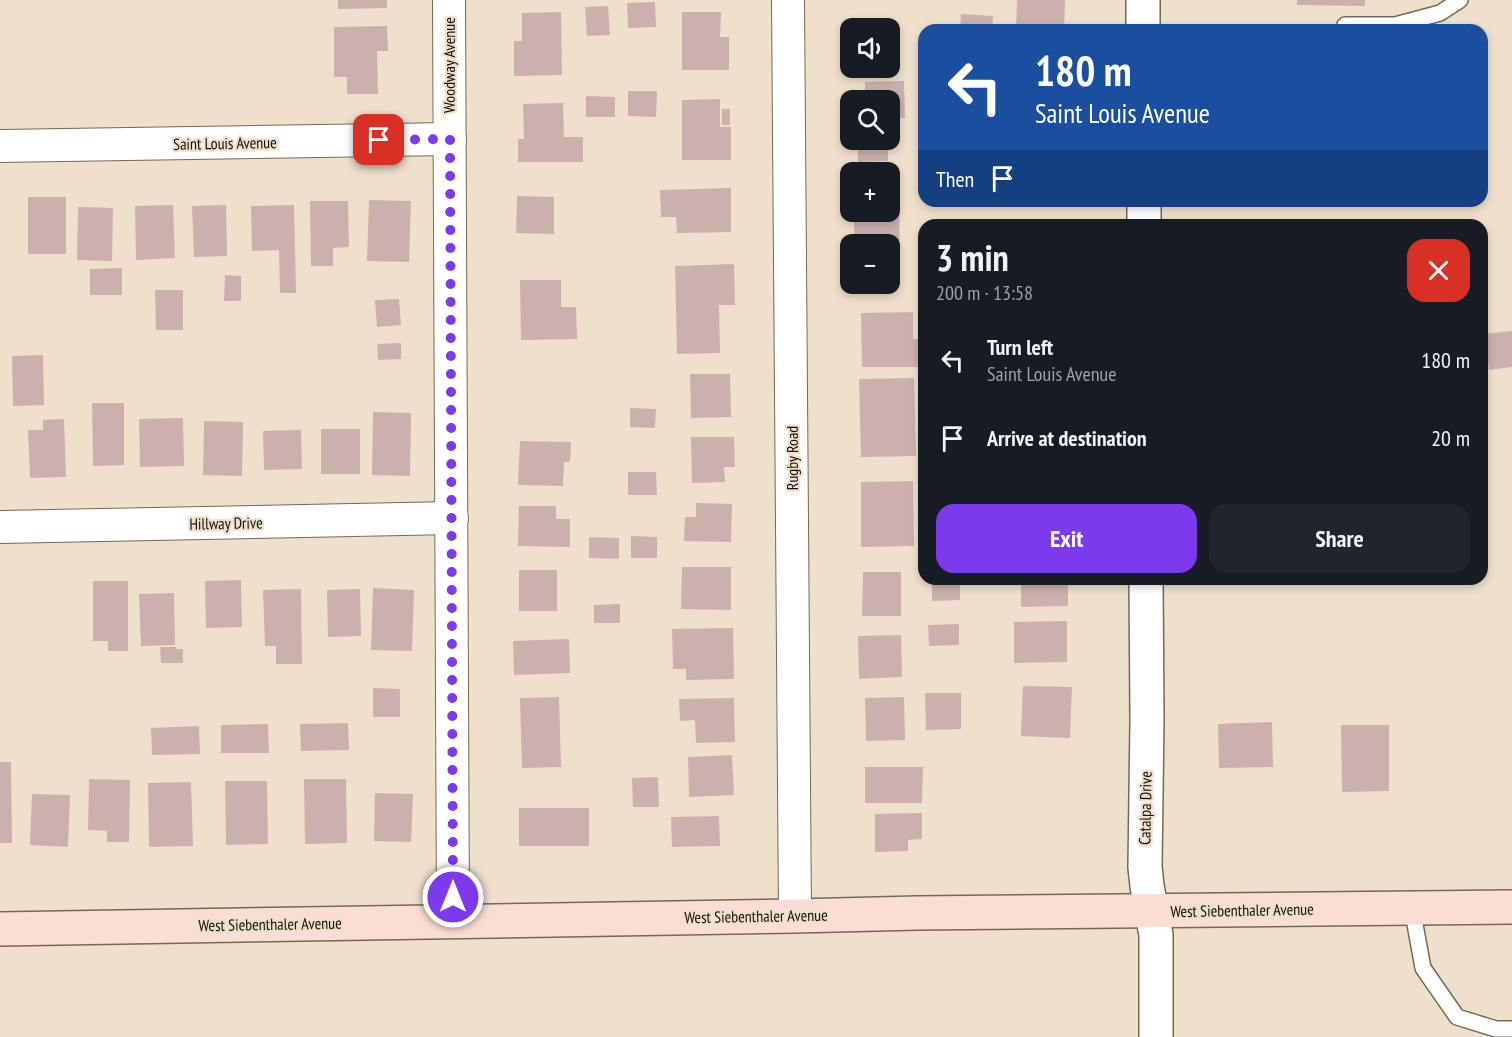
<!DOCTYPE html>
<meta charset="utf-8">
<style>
:root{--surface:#171b24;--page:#20242c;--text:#f1f3f6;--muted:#9ea1a6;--accent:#7c3aed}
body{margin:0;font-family:"PT Sans Narrow",sans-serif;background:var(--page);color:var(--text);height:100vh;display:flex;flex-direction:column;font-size:22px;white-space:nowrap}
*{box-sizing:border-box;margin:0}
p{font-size:20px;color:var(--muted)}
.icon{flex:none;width:33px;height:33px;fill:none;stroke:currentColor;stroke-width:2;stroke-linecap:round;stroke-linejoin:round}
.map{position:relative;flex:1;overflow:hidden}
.side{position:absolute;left:918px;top:219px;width:570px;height:366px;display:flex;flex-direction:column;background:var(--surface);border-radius:18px;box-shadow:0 3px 9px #0003}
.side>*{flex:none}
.top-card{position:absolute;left:918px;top:24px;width:570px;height:183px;border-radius:18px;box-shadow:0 3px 9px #0003;background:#1a4fa0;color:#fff;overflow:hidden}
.controls{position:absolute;left:840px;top:18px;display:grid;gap:12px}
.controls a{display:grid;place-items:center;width:60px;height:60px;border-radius:12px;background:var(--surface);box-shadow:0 3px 9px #0003;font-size:30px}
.pin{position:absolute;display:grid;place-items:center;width:51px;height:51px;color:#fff;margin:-26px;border-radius:12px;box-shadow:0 3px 9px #0006}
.me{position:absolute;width:66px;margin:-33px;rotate:0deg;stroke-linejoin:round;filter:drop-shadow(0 0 4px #0008)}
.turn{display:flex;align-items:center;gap:21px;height:126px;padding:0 18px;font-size:27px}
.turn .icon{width:78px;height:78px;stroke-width:2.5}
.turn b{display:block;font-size:42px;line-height:51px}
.then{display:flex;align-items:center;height:57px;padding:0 18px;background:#0003;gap:12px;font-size:22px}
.round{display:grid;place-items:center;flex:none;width:63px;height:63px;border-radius:18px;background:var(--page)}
.summary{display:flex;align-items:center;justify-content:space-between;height:102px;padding:0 18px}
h1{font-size:36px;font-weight:700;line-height:45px}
.primary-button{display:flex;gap:12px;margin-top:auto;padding:12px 18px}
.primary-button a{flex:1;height:69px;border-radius:18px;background:var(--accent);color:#fff;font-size:24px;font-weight:700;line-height:69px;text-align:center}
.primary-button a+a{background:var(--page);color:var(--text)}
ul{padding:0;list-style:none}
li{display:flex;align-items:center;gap:18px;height:78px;padding:0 18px}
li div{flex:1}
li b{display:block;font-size:22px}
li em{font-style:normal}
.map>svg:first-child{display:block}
.building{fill:#ccb0ae}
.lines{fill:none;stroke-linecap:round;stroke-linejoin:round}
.service-casing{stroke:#756956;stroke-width:18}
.minor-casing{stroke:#756956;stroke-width:34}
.tertiary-casing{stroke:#756956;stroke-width:36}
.secondary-casing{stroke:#756956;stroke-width:36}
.service{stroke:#fff;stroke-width:15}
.minor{stroke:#fff;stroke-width:32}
.tertiary{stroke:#fff;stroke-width:33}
.secondary{stroke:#faddd5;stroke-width:33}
.route{stroke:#7c3aed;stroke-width:10;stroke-dasharray:0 18}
.labels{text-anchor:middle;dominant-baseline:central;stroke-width:4.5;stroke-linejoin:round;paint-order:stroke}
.street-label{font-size:16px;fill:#16110a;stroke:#efe0cb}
</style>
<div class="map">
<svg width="1512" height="1037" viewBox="0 0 1512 1037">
<rect width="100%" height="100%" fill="#efe0cb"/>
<!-- building -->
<g class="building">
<polygon points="338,0 387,0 387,8 338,9"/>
<polygon points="1017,0 1065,0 1064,30 1016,30"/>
<polygon points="1297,0 1365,0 1365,6 1297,5"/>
<polygon points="655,2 656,27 628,28 627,3"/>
<polygon points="608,6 610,35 587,36 585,7"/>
<polygon points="561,12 562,75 514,76 514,41 522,41 522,13"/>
<polygon points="682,12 721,12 720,37 729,37 729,70 682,70"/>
<polygon points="961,14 993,16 992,30 960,30"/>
<rect x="1299" y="25" width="30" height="5"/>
<polygon points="387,26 388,51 377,51 378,94 347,94 347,77 334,77 334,27"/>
<polygon points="904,81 905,118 890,118 890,100 865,100 865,82"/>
<polygon points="628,91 657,91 656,117 628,116"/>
<polygon points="586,96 615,97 615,117 586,117"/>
<polygon points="720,99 720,127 731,127 731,160 682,160 682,100"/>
<polygon points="563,103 564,137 583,137 583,162 518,162 518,139 524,139 523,104"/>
<rect x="722" y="109" width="8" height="16"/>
<polygon points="858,140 888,140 888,161 858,162"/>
<polygon points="890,176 899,176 900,285 890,285 890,244 854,244 854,212 890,212"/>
<polygon points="731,188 731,232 677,233 676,217 661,217 660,190"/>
<polygon points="517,196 554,197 554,234 516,233"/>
<rect x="28" y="197" width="38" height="57"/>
<polygon points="369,200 411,201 409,262 367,261"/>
<polygon points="310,201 348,201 349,247 333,248 333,266 311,266"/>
<polygon points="173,205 175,258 136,260 135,206"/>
<polygon points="226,205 227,256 194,257 192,206"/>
<polygon points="294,205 296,293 280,293 279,250 252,251 251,206"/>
<polygon points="78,207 113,208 112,261 77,260"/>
<polygon points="734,264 735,305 719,305 720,353 677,354 675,266"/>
<polygon points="122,268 122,295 90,295 90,269"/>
<polygon points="920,270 924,270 924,300 921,300"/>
<polygon points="225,275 241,276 241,301 224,301"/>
<polygon points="520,280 561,280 561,307 576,307 577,339 521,340"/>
<polygon points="155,290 183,290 183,330 156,330"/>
<polygon points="399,299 401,325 377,327 375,300"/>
<polygon points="913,312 913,339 924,339 924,367 862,367 861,313"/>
<polygon points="1512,331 1512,367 1489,370 1485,334"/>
<polygon points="401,343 401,359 378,360 377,344"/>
<polygon points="43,355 44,405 13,406 12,356"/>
<polygon points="690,374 730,374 731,417 691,418"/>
<polygon points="914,378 916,456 861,457 859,379"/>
<polygon points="92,403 124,403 124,465 93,466"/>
<polygon points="630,408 656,409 655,428 630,427"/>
<polygon points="373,412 411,413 410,476 372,475"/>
<polygon points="183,418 184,466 140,467 139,419"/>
<polygon points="64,419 66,477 30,478 28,430 43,430 43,420"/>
<polygon points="204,421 243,422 242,476 203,475"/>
<rect x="321" y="429" width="39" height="45"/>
<polygon points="301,430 302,469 264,470 263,431"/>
<polygon points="691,437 734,437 735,467 724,467 725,482 692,483"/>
<polygon points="520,441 571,442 570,462 564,462 563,486 518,485"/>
<polygon points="628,472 656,472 657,495 628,495"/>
<polygon points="913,481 914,546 861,547 861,482"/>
<polygon points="696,503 732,504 731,542 684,541 685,517 696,517"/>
<polygon points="519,506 556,506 556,519 570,519 570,547 518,546"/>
<polygon points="631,536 657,537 657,558 631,558"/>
<polygon points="589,537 619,538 619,559 589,558"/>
<polygon points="682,567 731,567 731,610 681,609"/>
<rect x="519" y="570" width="38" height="41"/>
<polygon points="863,572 901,572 901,616 862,616"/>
<polygon points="932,579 960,579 960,600 932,601"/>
<polygon points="1021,579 1068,579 1068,606 1021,607"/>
<polygon points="241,580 242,627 206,628 205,581"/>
<polygon points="93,581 128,581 128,651 108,651 108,641 93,641"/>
<polygon points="373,588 414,590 412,651 371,650"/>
<polygon points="301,589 302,664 276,664 276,646 265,646 263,590"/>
<polygon points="360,589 361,636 328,637 327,590"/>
<polygon points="174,593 175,645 141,646 139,594"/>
<polygon points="620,604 620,623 594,623 594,605"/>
<polygon points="1067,621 1067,662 1014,663 1014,622"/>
<polygon points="959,624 959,645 929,646 928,625"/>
<polygon points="733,628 734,679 686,680 686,669 673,669 672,629"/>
<polygon points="901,635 902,677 859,679 858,636"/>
<polygon points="569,639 570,673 514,675 513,641"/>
<polygon points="160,647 176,647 176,649 183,649 183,663 161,663"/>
<polygon points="1023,686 1072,687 1070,738 1021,736"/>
<polygon points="373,688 400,689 400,717 373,717"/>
<polygon points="925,693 961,693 961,729 926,730"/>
<polygon points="559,697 561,767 522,768 520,698"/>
<polygon points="904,697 905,740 866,741 865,698"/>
<polygon points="734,698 735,742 696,743 695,720 680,721 679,699"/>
<polygon points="1272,722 1273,767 1219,768 1218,724"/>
<polygon points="348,723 349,750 301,751 300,724"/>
<polygon points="268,724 269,753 221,753 221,725"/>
<polygon points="1341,725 1389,725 1389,791 1342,792"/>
<polygon points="199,726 200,754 152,755 151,728"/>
<polygon points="732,755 734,795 689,797 688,757"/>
<polygon points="0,762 11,762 12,843 0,843"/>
<polygon points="865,767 923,767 922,803 865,803"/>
<polygon points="658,777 659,807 633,807 632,778"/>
<polygon points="89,779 130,780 129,842 107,842 107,831 88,830"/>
<polygon points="304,779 346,779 347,843 305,844"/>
<polygon points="225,781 267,781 268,844 226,845"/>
<polygon points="191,782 193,846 149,847 148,783"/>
<polygon points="375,793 413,794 411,842 374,841"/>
<polygon points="32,794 70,795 68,847 30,845"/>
<rect x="519" y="808" width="70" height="38"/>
<polygon points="922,813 922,839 908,840 908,851 875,852 875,814"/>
<polygon points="719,816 720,846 672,847 671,817"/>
</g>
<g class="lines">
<!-- service casing -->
<g class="service-casing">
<g id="service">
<polyline points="1345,25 1395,25 1440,13 1460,0"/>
<polyline points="1412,908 1423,968 1457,1017 1496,1029 1512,1029"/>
</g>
</g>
<!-- minor casing -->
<g class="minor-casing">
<g id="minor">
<polyline points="449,0 453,921"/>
<polyline points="788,0 795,916"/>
<polyline points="0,146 450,139"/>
<polyline points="0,527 452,518"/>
</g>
</g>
<!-- tertiary casing -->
<g class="tertiary-casing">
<g id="tertiary">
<polyline points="1143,0 1143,30"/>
<polyline points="1144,201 1144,225"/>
<polyline points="1146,579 1147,720 1145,867 1147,886 1156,935 1156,1037"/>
</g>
</g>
<!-- secondary casing -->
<g class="secondary-casing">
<polyline id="secondary" points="0,929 795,916 918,913 1512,907"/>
</g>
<!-- service -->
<use href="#service" class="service"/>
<!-- minor -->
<use href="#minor" class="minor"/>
<!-- tertiary -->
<use href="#tertiary" class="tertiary"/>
<!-- secondary -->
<use href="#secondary" class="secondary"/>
</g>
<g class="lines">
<!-- route -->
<polyline class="route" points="379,140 450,139 453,897"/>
</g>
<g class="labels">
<!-- street labels -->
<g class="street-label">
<text transform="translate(449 65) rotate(-90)">Woodway Avenue</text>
<text transform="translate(225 143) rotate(-1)">Saint Louis Avenue</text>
<text transform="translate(792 458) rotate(-90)">Rugby Road</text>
<text transform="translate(226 523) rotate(-1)">Hillway Drive</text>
<text transform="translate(1145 808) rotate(-89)">Catalpa Drive</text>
<text transform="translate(1242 910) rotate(-1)">West Siebenthaler Avenue</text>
<text transform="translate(756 916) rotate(-1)">West Siebenthaler Avenue</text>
<text transform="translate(270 924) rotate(-1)">West Siebenthaler Avenue</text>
</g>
</g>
</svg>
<div class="controls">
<a><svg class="icon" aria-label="sound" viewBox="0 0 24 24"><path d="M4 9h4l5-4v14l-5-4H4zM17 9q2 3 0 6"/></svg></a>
<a><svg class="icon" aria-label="search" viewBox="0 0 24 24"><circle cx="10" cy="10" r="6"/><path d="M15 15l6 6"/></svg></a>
<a>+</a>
<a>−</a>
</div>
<div class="pin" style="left:379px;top:140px;background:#d93025"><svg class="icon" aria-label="arrive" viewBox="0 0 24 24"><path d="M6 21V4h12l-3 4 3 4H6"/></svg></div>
<svg class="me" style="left:453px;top:897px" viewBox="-20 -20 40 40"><circle r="17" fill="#7c3aed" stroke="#fff" stroke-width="3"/><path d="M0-11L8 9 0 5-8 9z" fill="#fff"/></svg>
<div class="top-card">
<div class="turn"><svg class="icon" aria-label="left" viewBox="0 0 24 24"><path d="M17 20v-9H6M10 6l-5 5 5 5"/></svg><div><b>180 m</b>Saint Louis Avenue</div></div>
<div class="then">Then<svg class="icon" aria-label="arrive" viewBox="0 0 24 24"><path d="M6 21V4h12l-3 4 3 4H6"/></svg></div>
</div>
<section class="side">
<div class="summary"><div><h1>3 min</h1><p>200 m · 13:58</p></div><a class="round" style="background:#d93025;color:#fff"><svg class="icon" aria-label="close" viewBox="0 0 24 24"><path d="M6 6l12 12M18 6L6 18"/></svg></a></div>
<ul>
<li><svg class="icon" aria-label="left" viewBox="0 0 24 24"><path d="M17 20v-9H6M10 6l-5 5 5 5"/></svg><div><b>Turn left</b><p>Saint Louis Avenue</p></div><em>180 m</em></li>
<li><svg class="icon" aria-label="arrive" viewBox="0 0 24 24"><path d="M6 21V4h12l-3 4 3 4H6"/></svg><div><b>Arrive at destination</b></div><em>20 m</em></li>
</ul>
<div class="primary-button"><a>Exit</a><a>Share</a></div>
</section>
</div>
